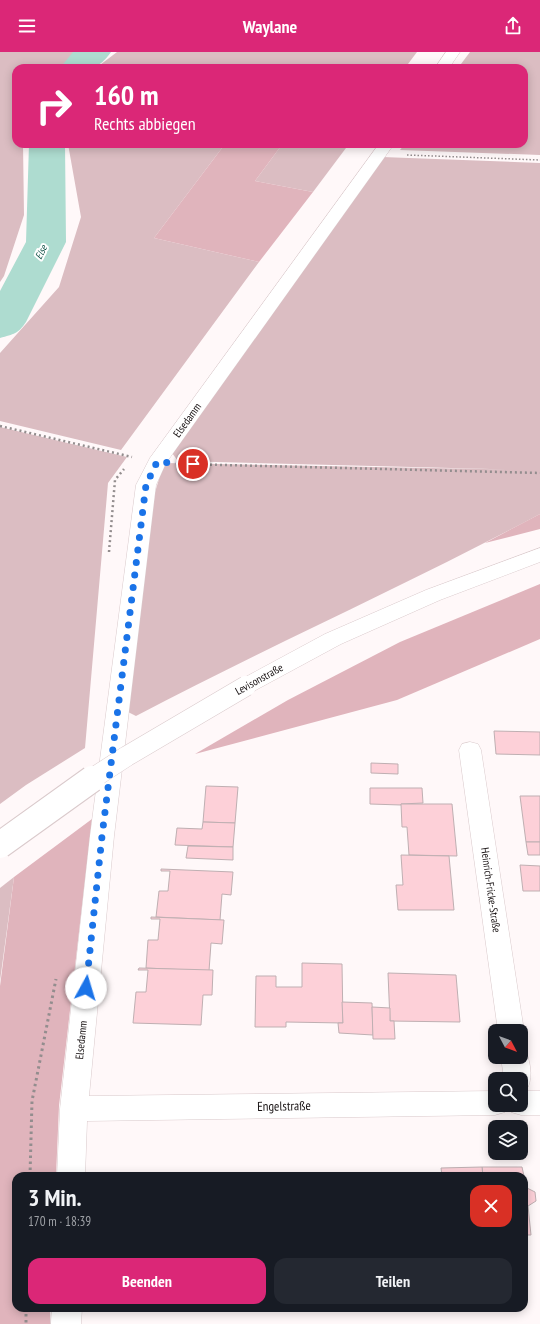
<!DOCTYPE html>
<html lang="de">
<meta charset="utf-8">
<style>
:root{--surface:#171b24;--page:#242831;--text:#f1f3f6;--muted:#9ea1a6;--accent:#db2777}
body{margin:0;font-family:"PT Sans Narrow",sans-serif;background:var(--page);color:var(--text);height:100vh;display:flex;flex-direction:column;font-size:15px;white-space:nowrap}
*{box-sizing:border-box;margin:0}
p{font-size:13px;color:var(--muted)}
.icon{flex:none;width:22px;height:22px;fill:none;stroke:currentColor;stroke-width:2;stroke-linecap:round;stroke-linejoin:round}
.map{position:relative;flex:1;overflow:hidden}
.side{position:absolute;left:12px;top:1120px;width:516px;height:140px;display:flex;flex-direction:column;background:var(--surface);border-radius:12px;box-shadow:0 2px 10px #0003}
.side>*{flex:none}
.hud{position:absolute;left:12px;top:12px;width:516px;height:84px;border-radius:12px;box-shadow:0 2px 10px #0003;background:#db2777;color:#fff;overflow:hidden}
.needle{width:26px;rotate:131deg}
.controls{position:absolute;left:488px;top:972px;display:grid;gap:8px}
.controls a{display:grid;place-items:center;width:40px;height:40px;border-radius:8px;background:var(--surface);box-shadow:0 2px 10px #0003;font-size:20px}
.pin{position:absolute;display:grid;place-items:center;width:34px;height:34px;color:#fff;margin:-17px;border:2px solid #fff;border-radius:50%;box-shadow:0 1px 4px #0007}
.me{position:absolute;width:44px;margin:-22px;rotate:6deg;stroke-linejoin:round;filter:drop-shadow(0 0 3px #0008)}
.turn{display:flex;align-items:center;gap:14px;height:84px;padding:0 16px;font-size:18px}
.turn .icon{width:52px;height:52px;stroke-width:2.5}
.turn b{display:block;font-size:28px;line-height:34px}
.round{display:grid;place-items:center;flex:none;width:42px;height:42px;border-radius:12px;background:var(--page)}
.overview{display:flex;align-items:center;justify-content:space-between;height:68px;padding:0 16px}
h1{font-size:24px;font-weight:600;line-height:30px}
.cta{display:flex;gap:8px;margin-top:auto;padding:8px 16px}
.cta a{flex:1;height:46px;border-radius:12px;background:var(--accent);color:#fff;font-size:16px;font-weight:600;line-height:46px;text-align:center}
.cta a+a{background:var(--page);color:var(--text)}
header{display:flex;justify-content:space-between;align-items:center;height:52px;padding:0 16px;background:var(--accent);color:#fff;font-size:18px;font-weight:600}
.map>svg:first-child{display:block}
.green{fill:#dbbdc2}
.forest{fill:#e0b4bc}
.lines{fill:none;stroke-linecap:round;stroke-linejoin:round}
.river{fill:#aedcd0;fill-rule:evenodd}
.building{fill:#fdd0d8;stroke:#bfafb2}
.street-casing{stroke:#dacacc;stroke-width:1}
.secondary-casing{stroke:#dacacc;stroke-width:1}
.path-far2{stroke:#938d8e;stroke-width:1.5;stroke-dasharray:1.5 2;stroke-linecap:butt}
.path-far1{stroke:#938d8e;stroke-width:2.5;stroke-dasharray:2 3;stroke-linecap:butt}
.path{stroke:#938d8e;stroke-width:3;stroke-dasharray:2.5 3.5;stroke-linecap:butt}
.street{fill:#fff;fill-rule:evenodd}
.secondary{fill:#fff;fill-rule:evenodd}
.secondary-bridge-far1-casing{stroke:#dacacc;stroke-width:21;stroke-linecap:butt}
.secondary-bridge-casing{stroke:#dacacc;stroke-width:28;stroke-linecap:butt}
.secondary-bridge-far1{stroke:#fff;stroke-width:20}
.secondary-bridge{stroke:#fff;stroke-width:26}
.route{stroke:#1a73e8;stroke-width:7;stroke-dasharray:0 12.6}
.labels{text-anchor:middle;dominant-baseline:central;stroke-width:4;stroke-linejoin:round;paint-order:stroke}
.far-water-label{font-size:10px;font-style:italic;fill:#0a4c41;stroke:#fff}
.street-label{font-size:11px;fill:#171112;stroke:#fff}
.near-street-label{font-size:13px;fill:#171112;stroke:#fff}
</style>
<header><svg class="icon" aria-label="menu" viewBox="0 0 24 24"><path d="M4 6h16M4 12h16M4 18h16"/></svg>Waylane<svg class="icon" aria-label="share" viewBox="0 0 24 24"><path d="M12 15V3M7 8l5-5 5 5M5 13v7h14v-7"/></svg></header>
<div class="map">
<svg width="540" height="1272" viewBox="0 0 540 1272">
<rect width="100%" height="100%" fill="#fff8f9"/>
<!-- green -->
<g class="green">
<polygon points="0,0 81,0 60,16 16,16 16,92 23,92 24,163 4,224 0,230"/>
<polygon points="117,0 417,0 405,16 96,16"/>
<polygon points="470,0 540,0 540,103 400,98 405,92 524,92 524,16 458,16"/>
<polygon points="68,92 225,92 154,186 259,210 121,398 0,369 0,301 59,235 81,165"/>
<polygon points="268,92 349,92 313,140 255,129 281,94"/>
<path d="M382,105L540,111V462C407,533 269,594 136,664L126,659L152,450L164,411L530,418L178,409L172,401Z"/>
<polygon points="0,375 127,405 108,431 85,696 26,733 0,752"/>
<polygon points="14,825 0,929 0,836"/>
</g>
<!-- forest -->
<g class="forest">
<polygon points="225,92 268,92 281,94 255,129 313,140 259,210 154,186"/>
<polygon points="540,462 540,477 485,491"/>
<polygon points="540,532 540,587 397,648 195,702 288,648 400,590"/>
<polygon points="92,767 59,1054 56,1124 16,1124 16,1256 50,1256 50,1272 0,1272 0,934 14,825"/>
</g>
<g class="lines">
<!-- river -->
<g class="river">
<path d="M73,0H111C96,22 84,16 60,16Z"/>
<path d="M29,92H65L66,190L26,270C18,282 14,282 0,286V239L26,190Z"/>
</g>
</g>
<!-- building -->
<g class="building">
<polygon points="494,679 540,680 540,703 496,702"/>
<polygon points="371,711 398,712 398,722 371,721"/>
<polygon points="206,734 238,735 235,771 203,770"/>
<polygon points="370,736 422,736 423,751 401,752 401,753 370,752"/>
<polygon points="520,744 540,744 540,790 526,790"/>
<polygon points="401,752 452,752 457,804 409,803 407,775 402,775"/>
<polygon points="203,770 235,771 233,795 175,793 177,776 202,777"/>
<polygon points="526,790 540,790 540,803 528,803"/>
<polygon points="188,794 233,795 233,808 186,806"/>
<polygon points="401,803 449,804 454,858 398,858 396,833 403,833"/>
<polygon points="520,813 540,814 540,839 523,839"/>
<polygon points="161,817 233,820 231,843 222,842 220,868 156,865 159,839 168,839 170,819 161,819"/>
<polygon points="151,865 224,868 222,892 211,891 209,919 146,916 148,888 158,888 160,867 151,867"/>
<polygon points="302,911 342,912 343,971 286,970 286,975 255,975 256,924 276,924 276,935 302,935"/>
<polygon points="139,916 213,918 212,943 203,943 201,973 133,971 136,940 146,940 148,918 138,918"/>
<polygon points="388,921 456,923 460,970 390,969"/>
<polygon points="342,950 372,951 373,983 339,981 338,971 343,971"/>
<polygon points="372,955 390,956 390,969 394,969 395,987 373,987"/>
<polygon points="482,1115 522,1115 524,1124 483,1124"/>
<polygon points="482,1115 483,1124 442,1124 441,1116"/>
<polygon points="524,1127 525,1135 535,1140 536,1149 528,1154 531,1183 524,1183"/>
</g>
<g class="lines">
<!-- street casing -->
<g class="street-casing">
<g id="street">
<polygon points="446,0 460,0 449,16 435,16"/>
<polygon points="379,92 394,92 166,411 156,433 114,784 89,1044 495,1039 495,1053 508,1053 505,1060 495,1063 87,1069 85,1124 57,1124 60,1057 90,784 136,433 150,406"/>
<polygon points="470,690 478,692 481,698 524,979 521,986 521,979 498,979 459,698 462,692"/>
<path d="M521,995L525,997C530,1009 533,1023 528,1035L521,1038V1027H504L501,1005H521Z"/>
<polygon points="521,1039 540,1039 540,1063 521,1063 511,1060 508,1053 521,1053"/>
<polygon points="52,1256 82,1256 81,1272 51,1272"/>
</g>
</g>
<!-- secondary casing -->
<g class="secondary-casing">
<polygon id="secondary" points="540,496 540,510 440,548 341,592 254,639 246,642 238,639 235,634 238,629 325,582 426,538"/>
</g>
<!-- path-far2 -->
<polyline class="path-far2" points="407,103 540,108"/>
<!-- path-far1 -->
<g class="path-far1">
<polyline points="0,374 132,405"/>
<polyline points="185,412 540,421"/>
<polyline points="109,500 115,428 124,417"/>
</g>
<!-- path -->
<g class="path">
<polyline points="30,1124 32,1049 56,927"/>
<polyline points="26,1256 26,1272"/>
</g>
<!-- street -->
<use href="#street" class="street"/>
<!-- secondary -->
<use href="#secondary" class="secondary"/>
<!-- secondary-bridge-far1 casing -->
<g class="secondary-bridge-far1-casing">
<polyline id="secondary-bridge-far1" points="90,728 127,704 246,634"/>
</g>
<!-- secondary-bridge casing -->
<g class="secondary-bridge-casing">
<polyline id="secondary-bridge" points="0,793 92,727"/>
</g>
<!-- secondary-bridge-far1 -->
<use href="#secondary-bridge-far1" class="secondary-bridge-far1"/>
<!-- secondary-bridge -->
<use href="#secondary-bridge" class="secondary-bridge"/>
</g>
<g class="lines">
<!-- route -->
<polyline class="route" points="86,936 102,784 146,433 157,410 193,412"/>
</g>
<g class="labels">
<!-- far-water labels -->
<g class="far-water-label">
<text transform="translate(41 200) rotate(-64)">Else</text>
</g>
<!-- street labels -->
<g class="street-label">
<text transform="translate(187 368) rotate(-54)">Elsedamm</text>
<text transform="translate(259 627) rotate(-29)">Levisonstraße</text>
<text transform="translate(491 838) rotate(82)">Heinrich-Fricke-Straße</text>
<text transform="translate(81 988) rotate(-84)">Elsedamm</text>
</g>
<!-- near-street labels -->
<g class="near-street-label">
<text transform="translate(284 1054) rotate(-1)">Engelstraße</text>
</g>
</g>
</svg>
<div class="controls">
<a><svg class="needle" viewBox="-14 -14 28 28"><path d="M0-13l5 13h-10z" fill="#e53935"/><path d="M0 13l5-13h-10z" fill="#9ea1a6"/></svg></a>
<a><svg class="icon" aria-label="search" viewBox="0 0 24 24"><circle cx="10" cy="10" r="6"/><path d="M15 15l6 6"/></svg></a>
<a><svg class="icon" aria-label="layers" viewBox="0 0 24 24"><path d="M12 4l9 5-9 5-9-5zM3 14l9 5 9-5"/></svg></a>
</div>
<div class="pin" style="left:193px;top:412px;background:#d93025"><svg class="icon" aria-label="arrive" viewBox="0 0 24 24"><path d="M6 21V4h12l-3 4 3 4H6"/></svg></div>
<svg class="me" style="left:86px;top:936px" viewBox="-20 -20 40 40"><circle r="19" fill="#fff"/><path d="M0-13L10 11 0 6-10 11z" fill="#1a73e8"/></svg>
<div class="hud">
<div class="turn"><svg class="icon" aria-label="right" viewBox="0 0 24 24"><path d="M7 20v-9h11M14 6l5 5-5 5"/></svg><div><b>160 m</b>Rechts abbiegen</div></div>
</div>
<section class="side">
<div class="overview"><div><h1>3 Min.</h1><p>170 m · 18:39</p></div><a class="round" style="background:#d93025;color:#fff"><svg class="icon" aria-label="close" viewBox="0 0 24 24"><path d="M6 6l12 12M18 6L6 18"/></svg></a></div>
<div class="cta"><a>Beenden</a><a>Teilen</a></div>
</section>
</div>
